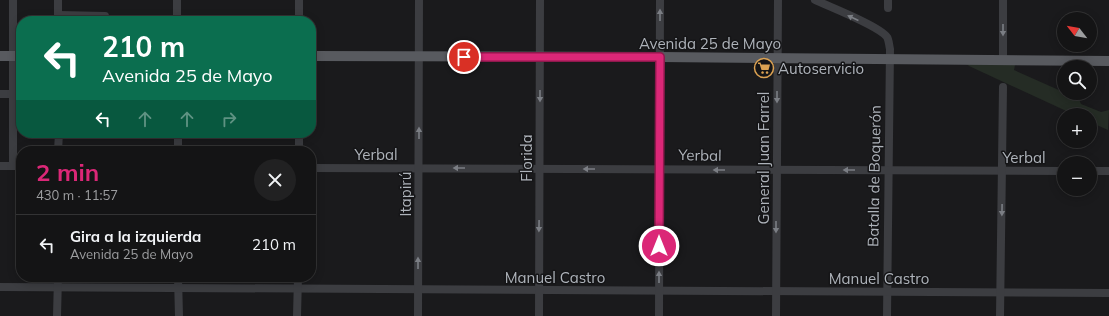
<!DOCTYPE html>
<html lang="es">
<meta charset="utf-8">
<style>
:root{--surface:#141415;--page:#212122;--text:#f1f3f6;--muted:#9d9ea0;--line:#333334;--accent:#db2777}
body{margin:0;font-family:Mulish,sans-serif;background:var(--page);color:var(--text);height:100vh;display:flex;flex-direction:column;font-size:15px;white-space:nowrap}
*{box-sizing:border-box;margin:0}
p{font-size:13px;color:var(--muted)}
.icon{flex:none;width:22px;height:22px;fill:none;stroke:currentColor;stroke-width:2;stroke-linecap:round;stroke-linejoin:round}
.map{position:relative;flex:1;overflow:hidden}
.side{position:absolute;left:16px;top:146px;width:300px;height:136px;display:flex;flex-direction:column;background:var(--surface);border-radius:16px;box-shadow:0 2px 10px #0003,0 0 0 1px var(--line)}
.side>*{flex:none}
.banner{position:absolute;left:16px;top:16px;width:300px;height:122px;border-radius:16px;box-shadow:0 2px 10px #0003,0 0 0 1px var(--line);background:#0b6e4f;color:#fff;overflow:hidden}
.needle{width:26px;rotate:301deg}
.buttons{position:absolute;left:1057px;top:12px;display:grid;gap:8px}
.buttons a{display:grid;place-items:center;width:40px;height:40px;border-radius:50%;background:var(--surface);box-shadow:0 2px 10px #0003,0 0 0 1px var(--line);font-size:20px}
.pin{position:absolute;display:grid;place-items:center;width:34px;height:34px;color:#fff;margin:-17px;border:2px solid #fff;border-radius:50%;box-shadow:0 1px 4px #0007}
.me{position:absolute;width:44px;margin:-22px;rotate:0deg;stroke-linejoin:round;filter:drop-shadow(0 0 3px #0008)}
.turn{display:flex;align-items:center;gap:14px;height:84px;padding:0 20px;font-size:18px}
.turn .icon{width:52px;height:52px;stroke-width:2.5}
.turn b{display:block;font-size:28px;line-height:34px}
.lanes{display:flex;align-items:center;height:38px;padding:0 20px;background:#0003;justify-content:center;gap:20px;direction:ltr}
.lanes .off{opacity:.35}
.round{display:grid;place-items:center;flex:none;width:42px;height:42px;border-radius:21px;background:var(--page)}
.overview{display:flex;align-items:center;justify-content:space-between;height:68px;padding:0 20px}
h1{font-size:24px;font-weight:700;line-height:30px;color:var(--accent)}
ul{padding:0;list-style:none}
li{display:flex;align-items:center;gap:12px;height:60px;padding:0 20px;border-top:1px solid var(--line)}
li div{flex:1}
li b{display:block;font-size:15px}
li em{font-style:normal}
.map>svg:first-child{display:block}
.green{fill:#252c25}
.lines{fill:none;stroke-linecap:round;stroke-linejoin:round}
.minor{stroke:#3c3d41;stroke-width:8}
.major{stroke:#585a5f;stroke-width:10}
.oneway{fill:#7b7e84}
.route-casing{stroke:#8e194d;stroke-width:10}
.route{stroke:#db2777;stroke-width:7}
.labels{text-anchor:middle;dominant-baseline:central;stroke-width:3;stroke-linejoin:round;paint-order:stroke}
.street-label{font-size:15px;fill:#aeb3ba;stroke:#151517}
.poi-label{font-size:15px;fill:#aeb3ba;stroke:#151517;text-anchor:start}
</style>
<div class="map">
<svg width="1109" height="316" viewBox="0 0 1109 316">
<rect width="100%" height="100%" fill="#1a1a1c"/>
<!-- green -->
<polygon class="green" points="967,64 1015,65 1014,70 1079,99 1081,104 1101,112 1109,110 1108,130 1090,122 1090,115 1075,115 969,66"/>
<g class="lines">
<!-- minor -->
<g class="minor">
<polyline points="13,0 13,165"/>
<path d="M815,0C830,7 879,26 887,37C889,40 889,45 890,49L887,316"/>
<polyline points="888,8 888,0"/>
<polyline points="58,15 105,16"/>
<polyline points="58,20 58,0"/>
<polyline points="177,21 177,0"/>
<polyline points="299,21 299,0"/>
<polyline points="1003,60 1003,0"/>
<polyline points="0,94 21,94"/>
<polyline points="178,133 178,151"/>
<polyline points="58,151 59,133"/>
<polyline points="299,151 299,133"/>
<polyline points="0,166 21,166"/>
<polyline points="311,168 1064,171"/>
<polyline points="1090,171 1109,171"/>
<polyline points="178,277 179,316"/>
<polyline points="0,287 1109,293"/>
<polyline points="57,316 58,277"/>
<polyline points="297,316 298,277"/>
<polyline points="418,316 419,0"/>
<polyline points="539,316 540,0"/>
<polyline points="659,316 660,0"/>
<polyline points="776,316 778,0"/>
<polyline points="1000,316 1003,87"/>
</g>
<!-- major -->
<g class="major">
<polyline points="0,56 21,56"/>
<polyline points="311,56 660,57 1109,61"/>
</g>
</g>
<!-- one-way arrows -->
<defs><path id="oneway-solid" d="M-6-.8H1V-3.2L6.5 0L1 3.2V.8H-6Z"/></defs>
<g class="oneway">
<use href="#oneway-solid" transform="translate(660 15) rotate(-90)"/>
<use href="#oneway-solid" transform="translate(853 18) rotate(-155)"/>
<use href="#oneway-solid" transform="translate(1003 30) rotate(90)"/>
<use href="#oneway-solid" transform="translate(540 96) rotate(90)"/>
<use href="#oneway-solid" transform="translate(777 97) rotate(90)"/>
<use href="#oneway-solid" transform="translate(419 133) rotate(-90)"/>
<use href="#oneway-solid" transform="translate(459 168) rotate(-180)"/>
<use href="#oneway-solid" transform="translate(589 169) rotate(-180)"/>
<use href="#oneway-solid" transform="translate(719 170) rotate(-180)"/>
<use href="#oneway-solid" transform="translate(849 170) rotate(-180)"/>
<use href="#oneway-solid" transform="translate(1002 210) rotate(91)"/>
<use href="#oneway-solid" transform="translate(539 226) rotate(91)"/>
<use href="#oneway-solid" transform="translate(776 227) rotate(90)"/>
<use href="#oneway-solid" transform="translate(418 263) rotate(-90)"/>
<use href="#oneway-solid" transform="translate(659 277) rotate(-90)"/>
</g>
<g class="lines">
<!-- route casing -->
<g class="route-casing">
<polyline id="route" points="464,57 660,57 659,246"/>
</g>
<!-- route -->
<use href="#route" class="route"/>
</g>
<!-- icons -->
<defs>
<g id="supermarket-ring" transform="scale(1)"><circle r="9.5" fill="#151517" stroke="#dca252" stroke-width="1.5"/><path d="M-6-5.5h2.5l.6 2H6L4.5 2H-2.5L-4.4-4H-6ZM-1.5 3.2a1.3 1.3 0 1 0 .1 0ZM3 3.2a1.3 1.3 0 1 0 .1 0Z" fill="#dca252"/></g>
</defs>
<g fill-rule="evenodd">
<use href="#supermarket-ring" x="764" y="68"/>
</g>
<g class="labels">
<!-- street labels -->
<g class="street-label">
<text x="710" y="43">Avenida 25 de Mayo</text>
<text x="376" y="154">Yerbal</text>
<text transform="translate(700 155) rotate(1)">Yerbal</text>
<text x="1024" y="157">Yerbal</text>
<text transform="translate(526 158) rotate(-90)">Florida</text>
<text transform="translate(763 158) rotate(-90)">General Juan Farrel</text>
<text transform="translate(874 176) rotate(-89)">Batalla de Boquerón</text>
<text transform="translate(405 194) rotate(-90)">Itapirú</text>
<text x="555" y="277">Manuel Castro</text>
<text x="879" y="278">Manuel Castro</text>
</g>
<!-- poi labels -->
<g class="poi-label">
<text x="778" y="68">Autoservicio</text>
</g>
</g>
</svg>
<div class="buttons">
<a><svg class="needle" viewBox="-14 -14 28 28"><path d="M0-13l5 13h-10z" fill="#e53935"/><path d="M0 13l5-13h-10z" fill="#9d9ea0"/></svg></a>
<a><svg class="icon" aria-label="search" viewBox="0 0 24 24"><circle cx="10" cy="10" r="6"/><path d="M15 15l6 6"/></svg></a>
<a>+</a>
<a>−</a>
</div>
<div class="pin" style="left:464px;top:57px;background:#d93025"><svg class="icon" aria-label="arrive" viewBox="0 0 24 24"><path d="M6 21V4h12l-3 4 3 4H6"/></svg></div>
<svg class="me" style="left:659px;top:246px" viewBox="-20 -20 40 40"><circle r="17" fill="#db2777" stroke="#fff" stroke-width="3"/><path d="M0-11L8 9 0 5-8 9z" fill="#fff"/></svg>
<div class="banner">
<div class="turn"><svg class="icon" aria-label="left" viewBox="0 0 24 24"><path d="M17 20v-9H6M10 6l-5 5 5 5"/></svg><div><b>210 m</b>Avenida 25 de Mayo</div></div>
<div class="lanes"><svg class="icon" aria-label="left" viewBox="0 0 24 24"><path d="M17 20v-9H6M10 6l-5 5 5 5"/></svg><svg class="icon off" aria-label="ahead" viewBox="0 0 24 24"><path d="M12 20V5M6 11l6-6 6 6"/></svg><svg class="icon off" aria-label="ahead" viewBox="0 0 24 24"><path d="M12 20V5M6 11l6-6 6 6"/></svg><svg class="icon off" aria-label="right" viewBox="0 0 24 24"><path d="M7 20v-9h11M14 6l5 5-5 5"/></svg></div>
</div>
<section class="side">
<div class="overview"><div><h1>2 min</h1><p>430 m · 11:57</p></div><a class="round"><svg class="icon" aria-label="close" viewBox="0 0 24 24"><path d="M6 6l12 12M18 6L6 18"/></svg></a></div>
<ul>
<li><svg class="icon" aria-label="left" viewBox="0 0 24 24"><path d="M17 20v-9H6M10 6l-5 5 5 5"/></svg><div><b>Gira a la izquierda</b><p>Avenida 25 de Mayo</p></div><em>210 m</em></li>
</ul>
</section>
</div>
